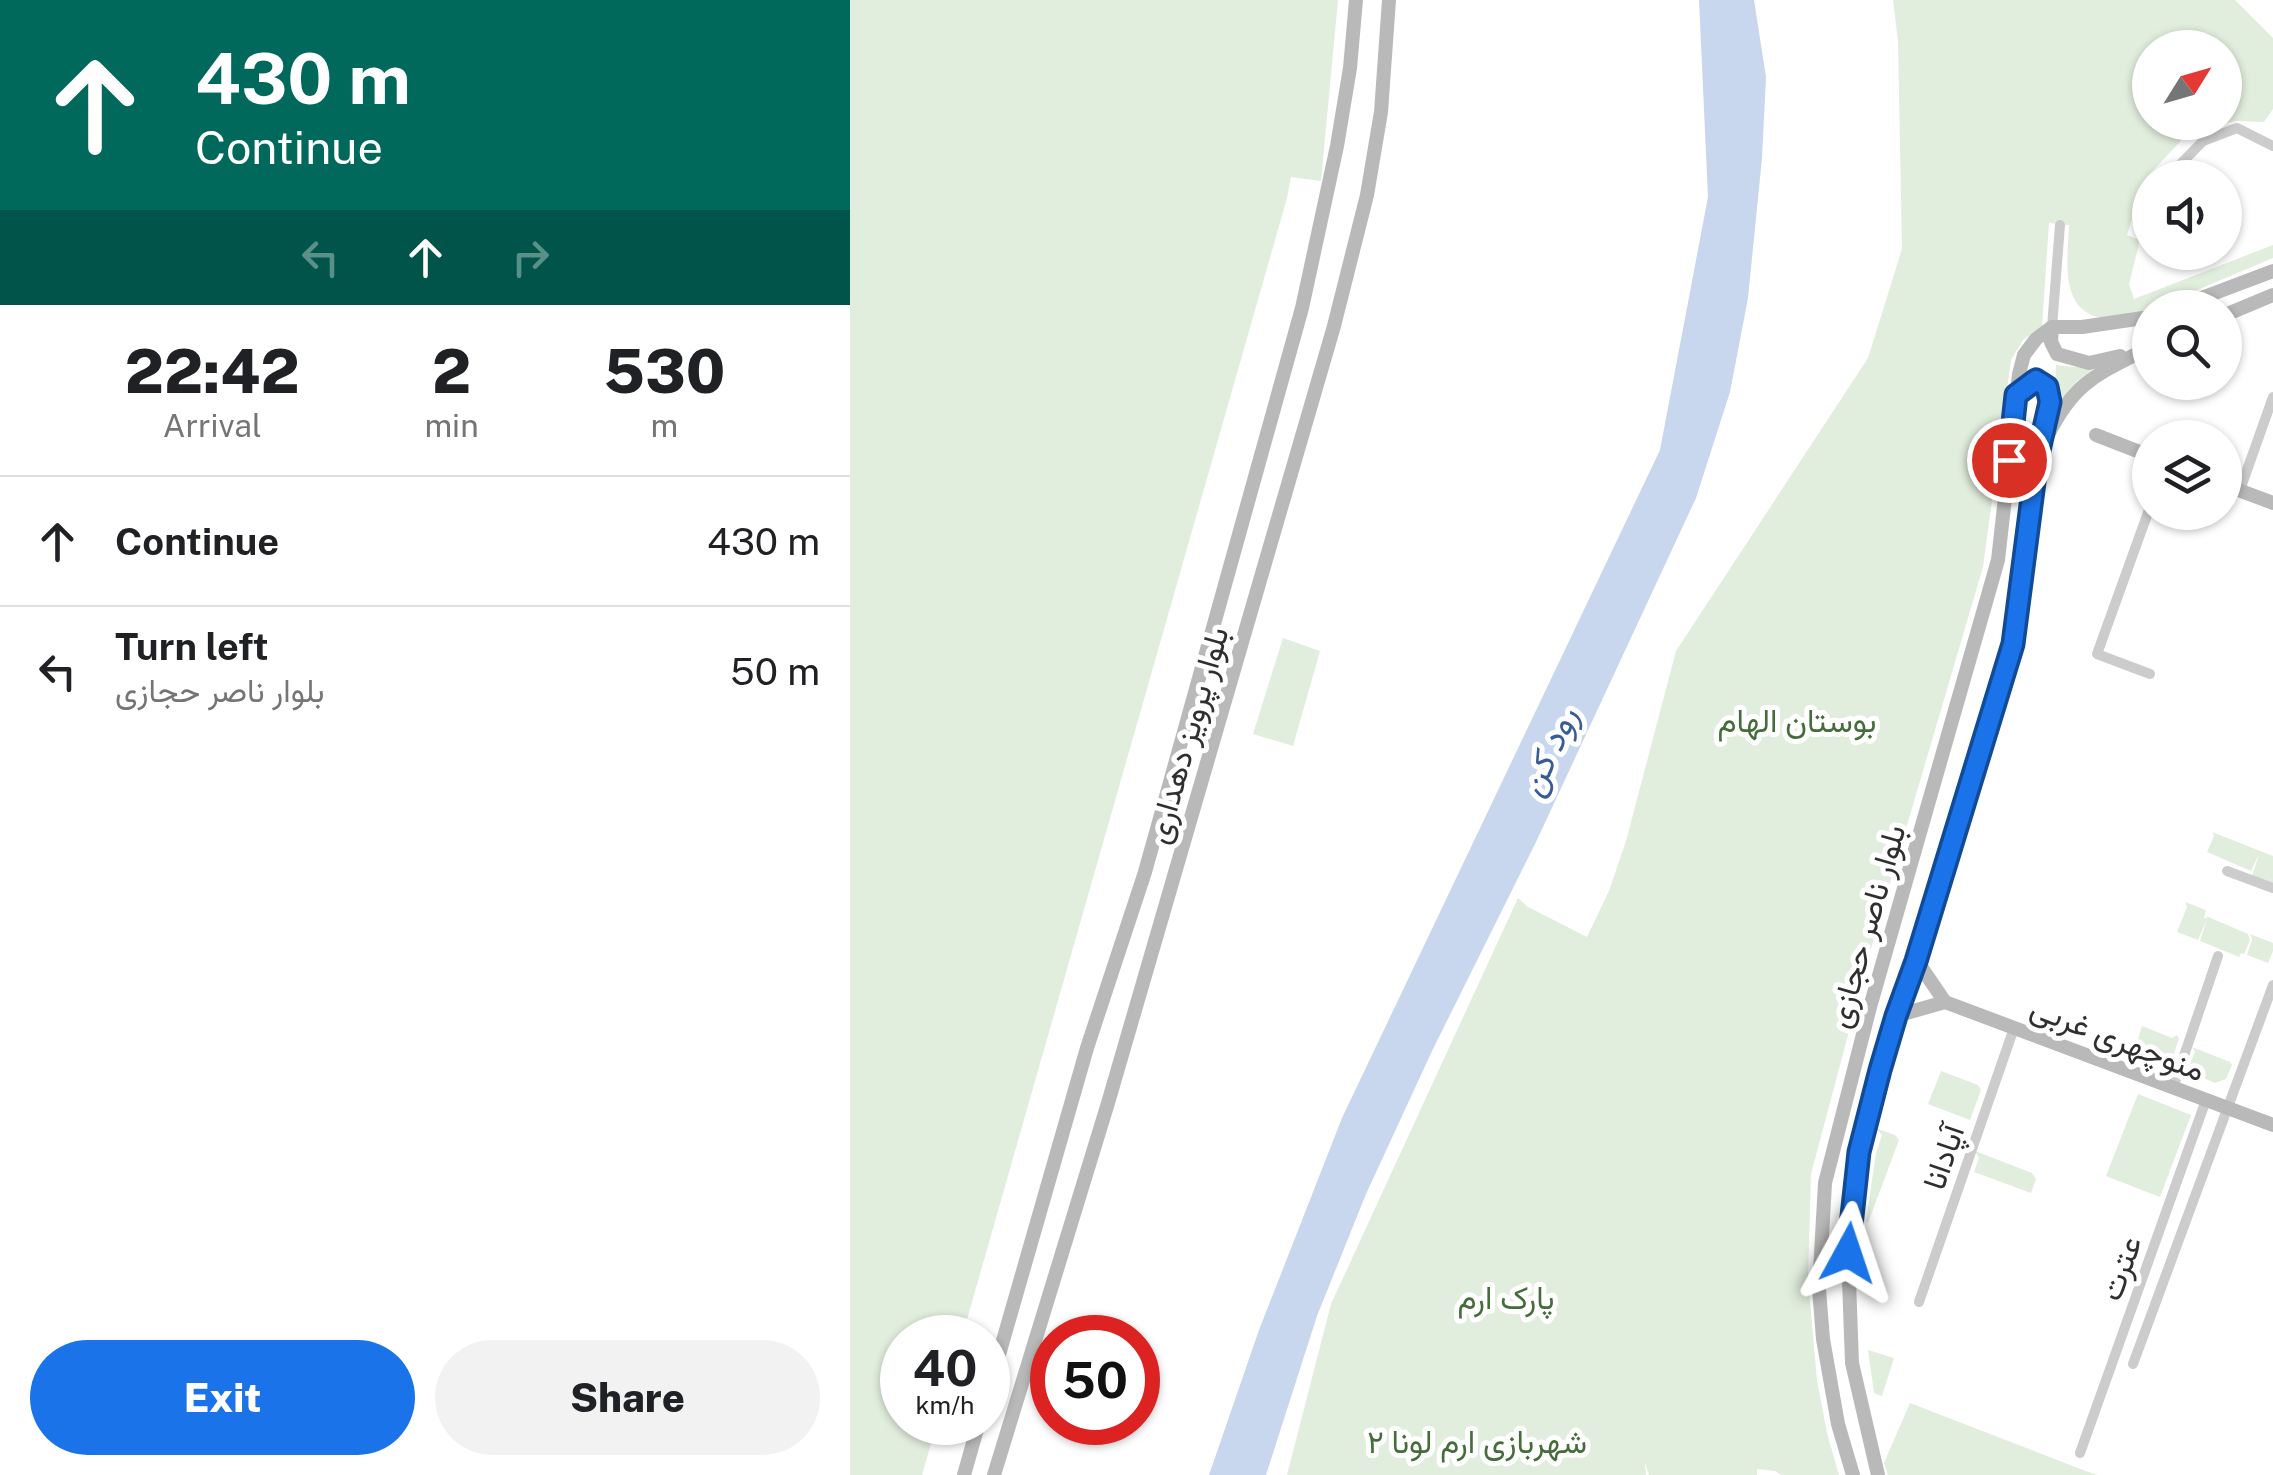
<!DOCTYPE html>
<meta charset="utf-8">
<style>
:root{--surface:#fff;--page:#f2f2f2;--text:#202124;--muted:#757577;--line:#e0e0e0;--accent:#1a73e8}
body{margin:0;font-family:"Public Sans",Vazirmatn,sans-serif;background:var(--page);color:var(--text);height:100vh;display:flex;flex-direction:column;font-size:38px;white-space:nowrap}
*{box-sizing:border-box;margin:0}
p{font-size:32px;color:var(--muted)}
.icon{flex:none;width:55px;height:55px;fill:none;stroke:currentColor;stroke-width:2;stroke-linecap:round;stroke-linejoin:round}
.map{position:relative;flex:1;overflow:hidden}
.drawer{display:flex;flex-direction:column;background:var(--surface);width:850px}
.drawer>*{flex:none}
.hud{background:#00695c;color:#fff;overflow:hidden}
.needle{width:65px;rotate:53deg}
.controls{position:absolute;left:1282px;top:30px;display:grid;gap:20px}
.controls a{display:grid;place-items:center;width:110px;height:110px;border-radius:50%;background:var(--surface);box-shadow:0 2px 8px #0004;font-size:50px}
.speed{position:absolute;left:30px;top:1315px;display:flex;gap:20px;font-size:50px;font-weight:700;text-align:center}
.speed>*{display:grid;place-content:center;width:130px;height:130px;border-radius:50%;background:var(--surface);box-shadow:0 2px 8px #0004;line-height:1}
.speed small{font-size:25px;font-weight:400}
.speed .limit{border:15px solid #d22;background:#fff;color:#111}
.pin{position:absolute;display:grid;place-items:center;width:85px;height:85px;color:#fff;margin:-42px;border:5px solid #fff;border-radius:50%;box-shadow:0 2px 10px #0007}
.me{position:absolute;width:110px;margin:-55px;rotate:5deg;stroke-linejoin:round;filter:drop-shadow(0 0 8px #0008)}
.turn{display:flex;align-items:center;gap:35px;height:210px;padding:0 30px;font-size:45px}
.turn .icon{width:130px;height:130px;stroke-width:2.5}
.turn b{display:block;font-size:70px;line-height:85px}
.lanes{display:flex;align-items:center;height:95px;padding:0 30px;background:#0003;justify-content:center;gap:50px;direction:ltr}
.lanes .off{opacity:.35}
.eta{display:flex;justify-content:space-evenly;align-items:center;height:170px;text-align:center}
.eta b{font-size:60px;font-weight:800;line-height:70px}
.action{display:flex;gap:20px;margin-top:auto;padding:20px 30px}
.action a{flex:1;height:115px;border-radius:60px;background:var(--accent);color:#fff;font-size:40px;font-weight:800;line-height:115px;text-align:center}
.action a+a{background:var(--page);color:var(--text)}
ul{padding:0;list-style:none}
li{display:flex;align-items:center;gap:30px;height:130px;padding:0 30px;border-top:2px solid var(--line)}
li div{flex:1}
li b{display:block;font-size:38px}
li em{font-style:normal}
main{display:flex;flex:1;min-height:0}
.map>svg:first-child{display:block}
.green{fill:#e1eddd;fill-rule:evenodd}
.water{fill:#c8d6ee}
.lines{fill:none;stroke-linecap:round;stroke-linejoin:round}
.street{stroke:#ccc;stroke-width:10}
.secondary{stroke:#b9b9b9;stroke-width:14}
.route-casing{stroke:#114b97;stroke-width:25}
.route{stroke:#1a73e8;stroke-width:18}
.labels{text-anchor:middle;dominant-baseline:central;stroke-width:10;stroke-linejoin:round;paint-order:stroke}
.park-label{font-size:32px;fill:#456d3a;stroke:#fff}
.street-label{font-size:32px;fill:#2f2f2f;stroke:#fff}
.water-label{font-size:35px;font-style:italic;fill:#395b96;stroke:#fff}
</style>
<main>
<section class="drawer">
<div class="hud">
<div class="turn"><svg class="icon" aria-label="ahead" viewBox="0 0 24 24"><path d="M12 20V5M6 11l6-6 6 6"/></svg><div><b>430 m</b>Continue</div></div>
<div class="lanes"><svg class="icon off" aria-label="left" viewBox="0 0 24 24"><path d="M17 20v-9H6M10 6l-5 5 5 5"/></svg><svg class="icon" aria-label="ahead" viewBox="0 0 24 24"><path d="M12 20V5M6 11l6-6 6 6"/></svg><svg class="icon off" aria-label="right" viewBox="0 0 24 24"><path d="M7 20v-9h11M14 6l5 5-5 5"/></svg></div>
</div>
<div class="eta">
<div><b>22:42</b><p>Arrival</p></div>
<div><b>2</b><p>min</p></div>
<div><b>530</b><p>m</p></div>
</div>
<ul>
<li><svg class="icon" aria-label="ahead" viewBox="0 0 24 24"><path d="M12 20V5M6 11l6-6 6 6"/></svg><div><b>Continue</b></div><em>430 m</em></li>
<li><svg class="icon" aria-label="left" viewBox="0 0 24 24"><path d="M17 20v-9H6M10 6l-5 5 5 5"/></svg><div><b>Turn left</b><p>بلوار ناصر حجازی</p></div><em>50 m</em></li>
</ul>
<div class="action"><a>Exit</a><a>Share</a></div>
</section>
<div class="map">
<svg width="1423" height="1475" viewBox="0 0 1423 1475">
<rect width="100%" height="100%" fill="#fff"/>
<!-- green -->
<g class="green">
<polygon points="0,0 488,0 471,181 441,177 437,198 112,1337 52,1338 52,1422 87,1423 72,1475 0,1475"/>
<path d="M1043,0H1385L1423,38V109L1414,122L1387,121L1342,129L1295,179L1277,235L1290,240L1279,284L1284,299L1423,245V258L1307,307L1300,308V310C1286,313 1268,319 1253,318C1208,312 1218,256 1219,225L1199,223L1192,327L1173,340L1161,360L1133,567L1025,934L961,1174L958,1280L967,1380L977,1433L989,1475H931L925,1471L907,1469V1475H799L795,1462L796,1475H437L481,1304L668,898L678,907L737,937L759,891L776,841L826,651L1018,358L1052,249L1048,41ZM1300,48H1375V122H1300Z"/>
<polygon points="1206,365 1243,369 1227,381 1208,402 1204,402"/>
<polygon points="433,638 470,651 443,746 403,734"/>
<polygon points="1362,832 1423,856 1423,884 1402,876 1409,854 1401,871 1357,852 1364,836"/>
<polygon points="1335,902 1356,910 1354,918 1357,918 1356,916 1398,934 1400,940 1394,954 1391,953 1389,957 1350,941 1357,919 1348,940 1327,932 1337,907"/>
<polygon points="1400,934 1423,943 1423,951 1418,963 1397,955 1402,939"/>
<polygon points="1292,1026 1322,1038 1327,1035 1329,1039 1322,1059 1313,1063 1284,1051"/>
<polygon points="1342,1047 1380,1062 1382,1065 1376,1079 1365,1083 1345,1074 1339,1066 1345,1052"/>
<polygon points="1091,1071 1128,1085 1131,1090 1120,1120 1078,1104"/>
<polygon points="1288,1094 1341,1115 1310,1197 1256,1176"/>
<polygon points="1025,1128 1045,1135 1049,1140 1018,1223 1016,1222 1026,1153 1032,1135"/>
<polygon points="1125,1151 1182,1173 1186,1179 1181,1193 1124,1172 1129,1158"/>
<polygon points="1018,1350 1044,1358 1032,1396 1024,1393"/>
<polygon points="1060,1403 1233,1470 1247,1475 1038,1475 1034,1463"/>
</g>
<!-- water -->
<polygon class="water" points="849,0 904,0 916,77 912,158 898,298 880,392 846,498 686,842 582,1051 516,1194 467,1316 416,1475 359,1475 409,1330 492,1118 810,450 858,197"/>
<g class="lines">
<!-- street -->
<g class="street">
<polyline points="1317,178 1353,141 1387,128 1423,146"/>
<polyline points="1299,224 1300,223"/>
<polyline points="1202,327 1210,225"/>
<polyline points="1390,490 1423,397"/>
<polyline points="1300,507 1247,654 1300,674"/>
<polyline points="1377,871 1423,888"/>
<polyline points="1323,1088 1368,956"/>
<polyline points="1069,1302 1164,1028"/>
<polyline points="1283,1364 1423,985"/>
<polyline points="1230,1453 1356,1100"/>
</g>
<!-- secondary -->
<g class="secondary">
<polyline points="1325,308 1423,271"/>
<polyline points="1375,315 1423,295"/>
<polyline points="1202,327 1201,342 1207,354 1239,363 1270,356"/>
<path d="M1198,435C1225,380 1249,374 1300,347"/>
<polyline points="1246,435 1300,456"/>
<polyline points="1375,485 1423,503"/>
<polyline points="1067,961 1095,1002"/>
<polyline points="1095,1002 1423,1125"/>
<polyline points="1046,1016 1095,1002"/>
<polyline points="138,1393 237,1048 295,872 452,308 487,146 500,68 506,0"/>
<polyline points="114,1475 129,1422"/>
<polyline points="144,1475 258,1103 484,326 517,195 531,112 539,0"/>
<polyline points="1003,1475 988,1424 973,1339 969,1289 975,1183 1020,1007 1148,560 1169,374 1174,355 1186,339 1202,327 1232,327 1300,317"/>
<polyline points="1028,1475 1002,1363 998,1253 1009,1152 1046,1016 1067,961 1163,643 1187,459 1200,402 1197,387 1186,380 1166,394"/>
</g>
</g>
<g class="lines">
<!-- route casing -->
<g class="route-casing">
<polyline id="route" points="998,1253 1009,1152 1030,1070 1046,1016 1066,961 1163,644 1187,459 1200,402 1197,387 1186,380 1166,395 1159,460"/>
</g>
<!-- route -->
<use href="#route" class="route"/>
</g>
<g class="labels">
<!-- park labels -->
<g class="park-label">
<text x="947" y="720">بوستان الهام</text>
<text x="656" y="1297">پارک ارم</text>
<text x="627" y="1441">شهربازی ارم لونا ۲</text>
</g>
<!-- street labels -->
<g class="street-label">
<text transform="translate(337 735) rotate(-74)">بلوار پرویز دهداری</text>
<text transform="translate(1016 926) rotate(-74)">بلوار ناصر حجازی</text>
<text transform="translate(1268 1038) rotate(21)">منوچهری غربی</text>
<text transform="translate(1093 1157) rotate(-71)">آپادانا</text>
<text transform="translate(1270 1268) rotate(-70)">عترت</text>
</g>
<!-- water labels -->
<g class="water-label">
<text transform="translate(698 751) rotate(-65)">رود کن</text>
</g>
</g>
</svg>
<div class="controls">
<a><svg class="needle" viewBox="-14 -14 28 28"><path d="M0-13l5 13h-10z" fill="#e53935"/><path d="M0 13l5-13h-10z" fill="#757577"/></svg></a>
<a><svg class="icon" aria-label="sound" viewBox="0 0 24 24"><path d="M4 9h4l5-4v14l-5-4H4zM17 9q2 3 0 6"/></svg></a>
<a><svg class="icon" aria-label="search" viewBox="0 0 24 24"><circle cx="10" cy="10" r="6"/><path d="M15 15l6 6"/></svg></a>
<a><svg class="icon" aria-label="layers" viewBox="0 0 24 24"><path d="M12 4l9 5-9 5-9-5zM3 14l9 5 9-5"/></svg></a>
</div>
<div class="speed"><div>40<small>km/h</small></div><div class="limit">50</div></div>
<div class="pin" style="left:1159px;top:460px;background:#d93025"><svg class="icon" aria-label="arrive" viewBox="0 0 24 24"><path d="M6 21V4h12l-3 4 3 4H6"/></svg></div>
<svg class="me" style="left:998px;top:1253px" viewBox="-20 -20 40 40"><path d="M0-17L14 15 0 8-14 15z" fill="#1a73e8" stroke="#fff" stroke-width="4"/></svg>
</div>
</main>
